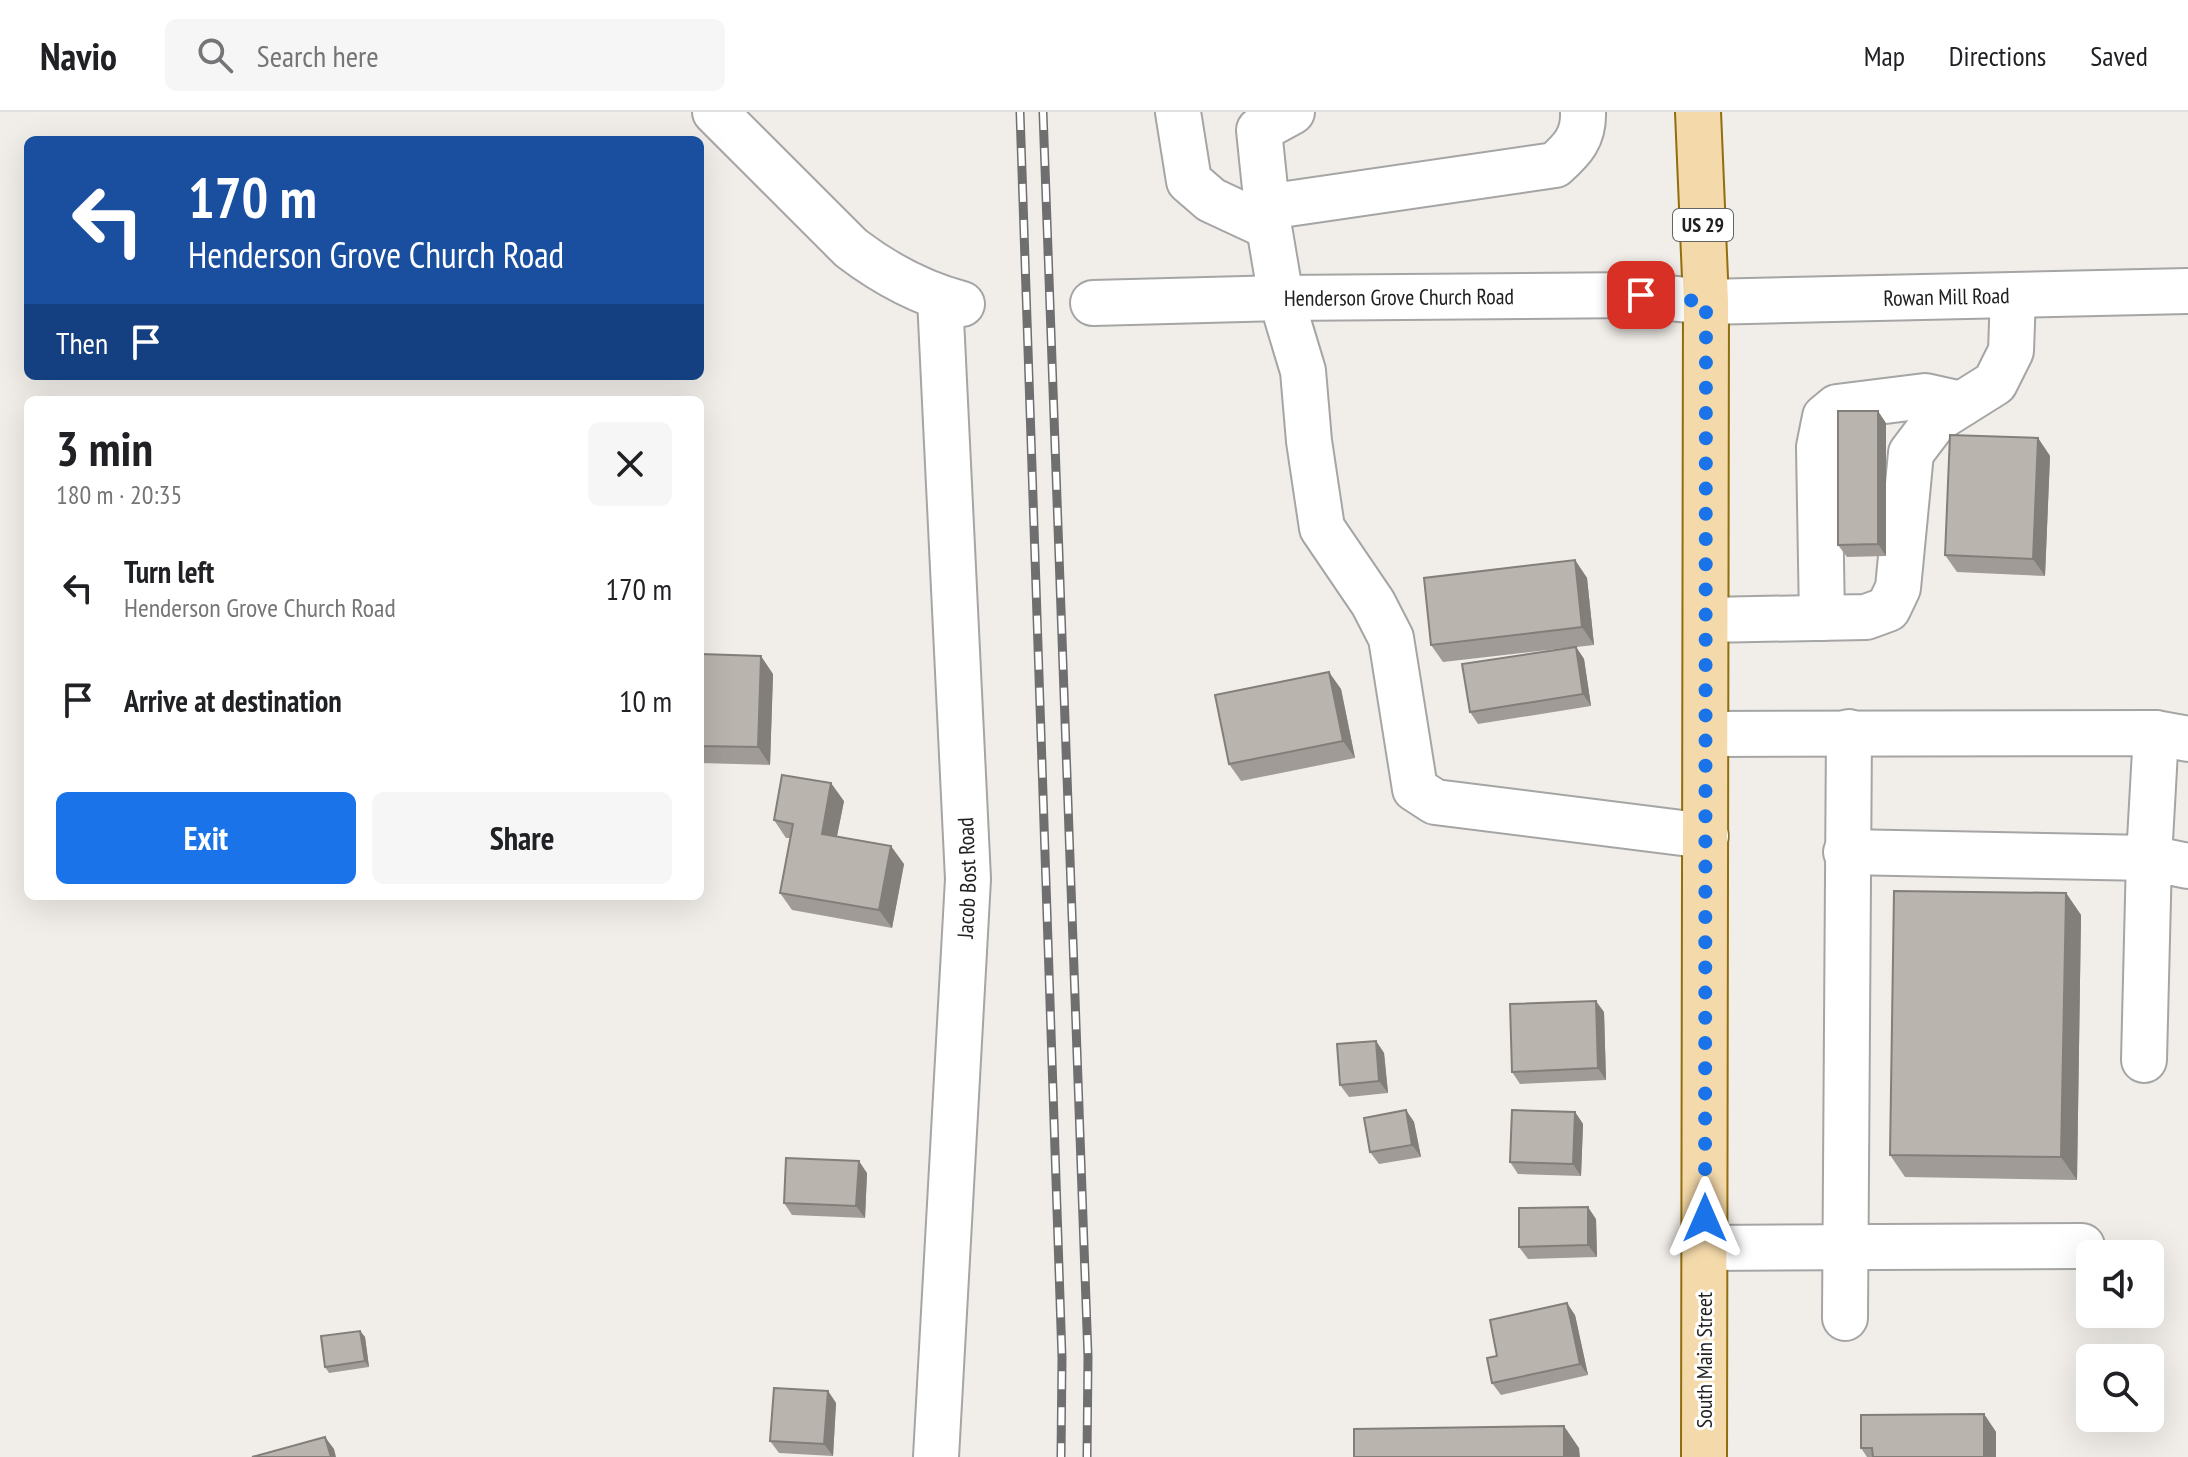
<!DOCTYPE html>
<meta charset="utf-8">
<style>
:root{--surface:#fff;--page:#f6f6f6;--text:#202124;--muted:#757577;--line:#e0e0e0;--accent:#1a73e8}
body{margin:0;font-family:"PT Sans Narrow",sans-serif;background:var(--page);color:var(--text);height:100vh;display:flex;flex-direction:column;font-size:30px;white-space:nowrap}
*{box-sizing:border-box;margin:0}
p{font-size:26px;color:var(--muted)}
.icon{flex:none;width:44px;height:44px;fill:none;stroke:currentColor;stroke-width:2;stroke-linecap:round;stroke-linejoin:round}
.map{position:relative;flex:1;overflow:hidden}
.side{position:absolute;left:24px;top:284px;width:680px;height:504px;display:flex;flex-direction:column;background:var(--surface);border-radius:12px;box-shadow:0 8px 32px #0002}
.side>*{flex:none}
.banner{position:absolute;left:24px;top:24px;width:680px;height:244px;border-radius:12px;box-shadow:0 8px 32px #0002;background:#1a4fa0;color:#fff;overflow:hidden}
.fabs{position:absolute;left:2076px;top:1128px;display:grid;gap:16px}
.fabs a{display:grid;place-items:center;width:88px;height:88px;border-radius:12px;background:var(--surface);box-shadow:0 8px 32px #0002;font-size:40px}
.pin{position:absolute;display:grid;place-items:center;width:68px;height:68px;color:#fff;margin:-34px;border-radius:16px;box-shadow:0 4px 12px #0006}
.me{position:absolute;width:88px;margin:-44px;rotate:0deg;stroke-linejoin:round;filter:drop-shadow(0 0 6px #0008)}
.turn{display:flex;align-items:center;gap:28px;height:168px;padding:0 32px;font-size:36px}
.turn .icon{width:104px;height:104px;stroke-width:2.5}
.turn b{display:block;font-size:56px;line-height:68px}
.then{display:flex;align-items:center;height:76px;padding:0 32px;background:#0003;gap:16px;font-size:30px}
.round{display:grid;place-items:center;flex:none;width:84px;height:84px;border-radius:12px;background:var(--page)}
.headline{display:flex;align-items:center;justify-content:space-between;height:136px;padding:0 32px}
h1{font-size:48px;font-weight:700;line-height:60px}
.primary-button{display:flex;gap:16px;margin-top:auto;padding:16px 32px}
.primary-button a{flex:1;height:92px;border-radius:12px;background:var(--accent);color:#fff;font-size:32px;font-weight:700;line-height:92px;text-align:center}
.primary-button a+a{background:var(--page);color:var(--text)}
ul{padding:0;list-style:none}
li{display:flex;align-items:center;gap:24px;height:112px;padding:0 32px}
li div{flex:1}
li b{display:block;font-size:30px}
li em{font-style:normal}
header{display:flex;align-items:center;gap:48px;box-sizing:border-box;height:112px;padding:0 40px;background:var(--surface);border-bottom:2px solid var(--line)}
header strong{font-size:38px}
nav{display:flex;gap:44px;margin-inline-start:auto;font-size:28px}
.search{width:560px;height:72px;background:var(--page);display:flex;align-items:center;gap:20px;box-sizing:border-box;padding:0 28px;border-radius:12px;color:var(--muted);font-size:30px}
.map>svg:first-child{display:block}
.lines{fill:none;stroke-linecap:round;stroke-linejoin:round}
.minor-casing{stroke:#a5a5a5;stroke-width:48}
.major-casing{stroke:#916e0d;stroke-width:48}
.minor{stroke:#fff;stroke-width:44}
.major{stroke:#f4d9aa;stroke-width:44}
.rail-casing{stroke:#6f6f6f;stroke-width:9}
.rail{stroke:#fff;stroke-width:6;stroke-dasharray:18;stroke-linecap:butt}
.wall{fill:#a09b96}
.shaded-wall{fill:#827e7a}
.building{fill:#bab4ae;stroke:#827e7a;stroke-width:2}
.route{stroke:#1a73e8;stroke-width:14;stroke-dasharray:0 25.2}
.labels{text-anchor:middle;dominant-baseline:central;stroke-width:6;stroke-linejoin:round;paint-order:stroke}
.shield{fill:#fff;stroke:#646464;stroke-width:2}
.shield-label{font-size:20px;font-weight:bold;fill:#212121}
.street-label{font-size:22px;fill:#212121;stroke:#fff}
</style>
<header>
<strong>Navio</strong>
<div class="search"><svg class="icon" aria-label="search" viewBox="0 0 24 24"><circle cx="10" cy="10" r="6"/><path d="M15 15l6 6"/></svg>Search here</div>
<nav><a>Map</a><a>Directions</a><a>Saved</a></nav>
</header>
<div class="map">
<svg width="2188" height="1345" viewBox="0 0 2188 1345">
<rect width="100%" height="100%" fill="#f1eee9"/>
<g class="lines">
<!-- minor casing -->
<g class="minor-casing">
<g id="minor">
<path d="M715,0L851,136C885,162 920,181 962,192"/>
<polyline points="1178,0 1189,69 1211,88 1269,115"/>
<polyline points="1292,0 1259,18 1269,115 1281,186 1303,259 1309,329 1322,416 1373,491 1391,526 1415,677 1435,690 1706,724"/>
<path d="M1267,95L1555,53C1573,37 1584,25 1583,0"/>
<path id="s1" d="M1093,191L1281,186L1641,183L1706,190L2188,179"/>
<polyline points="1822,506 1819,335 1825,305 1837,295 1925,284 1961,292"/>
<polyline points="1706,508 1866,505 1888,497 1898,476 1911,341 1936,308 1995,271 2011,239 2013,183"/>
<polyline points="1706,622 2156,621 2188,627"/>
<polyline points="1846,740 2149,746 2156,621"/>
<polyline points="2144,948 2149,746 2188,754"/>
<polyline points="1705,1136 2082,1134"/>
<polyline points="1845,1206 1849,620"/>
<path id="s2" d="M936,1345L968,767L940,186"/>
</g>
</g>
<!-- major casing -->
<g class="major-casing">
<polyline id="major" points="1698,0 1706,190 1704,1345"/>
</g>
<!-- minor -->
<use href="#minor" class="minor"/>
<!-- major -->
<use href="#major" class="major"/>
<!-- rail casing -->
<g class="rail-casing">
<g id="rail">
<polyline points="1020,0 1062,1246 1061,1345"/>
<polyline points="1043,0 1088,1245 1087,1345"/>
</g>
</g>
<!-- rail -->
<use href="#rail" class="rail"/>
</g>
<!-- wall -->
<g class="wall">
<polygon points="1886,311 1886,444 1847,445 1838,433"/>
<polygon points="2038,326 2050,344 2045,464 1957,460 1945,443"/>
<polygon points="1575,448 1587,466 1594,533 1576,535 1584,547 1591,594 1478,612 1470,600 1573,535 1443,550 1431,533"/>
<polygon points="700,542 773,562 770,653 700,651"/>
<polygon points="1341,577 1355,646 1241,669 1229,652"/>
<polygon points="844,689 837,724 904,752 892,816 792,798 780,781 790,726 786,726 774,708"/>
<polygon points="2066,781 2081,803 2077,1068 1905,1065 1890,1043"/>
<polygon points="1604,900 1606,968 1520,972 1512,960"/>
<polygon points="1376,929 1384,941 1388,981 1349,985 1340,973"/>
<polygon points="1406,998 1414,1010 1421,1045 1379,1052 1370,1040"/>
<polygon points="1575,1000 1583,1012 1581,1064 1518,1062 1510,1050"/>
<polygon points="867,1061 865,1106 792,1103 784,1091"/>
<polygon points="1596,1107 1597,1145 1528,1147 1519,1135"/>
<polygon points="1575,1203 1588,1263 1501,1283 1492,1271 1497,1244"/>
<polygon points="360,1219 365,1225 369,1255 329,1261 325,1255"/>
<polygon points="828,1279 836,1291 833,1344 779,1341 770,1329"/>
<polygon points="1984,1302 1996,1320 1996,1345 1867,1345 1861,1336"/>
</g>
<!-- shaded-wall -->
<g class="shaded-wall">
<polygon points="1878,299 1886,311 1886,444 1878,432"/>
<polygon points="2038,326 2050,344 2045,464 2033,447"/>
<polygon points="1575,448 1587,466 1594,533 1582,515"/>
<polygon points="1576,535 1584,547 1591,594 1583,582"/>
<polygon points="761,544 773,562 770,653 758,635"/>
<polygon points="1329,560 1341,577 1355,646 1343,629"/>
<polygon points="831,671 844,689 834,739 822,722"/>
<polygon points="891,734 904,752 892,816 879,798"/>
<polygon points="2066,781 2081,803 2077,1068 2061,1045"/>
<polygon points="1596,889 1604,900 1606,968 1598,956"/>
<polygon points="1376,929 1384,941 1388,981 1379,969"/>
<polygon points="1406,998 1414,1010 1421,1045 1412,1033"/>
<polygon points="1575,1000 1583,1012 1581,1064 1573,1052"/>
<polygon points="859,1049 867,1061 865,1106 856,1094"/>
<polygon points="1588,1095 1596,1107 1597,1145 1588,1133"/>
<polygon points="1567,1191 1575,1203 1588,1263 1580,1252"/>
<polygon points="360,1219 365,1225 369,1255 365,1249"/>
<polygon points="828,1279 836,1291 833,1344 824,1332"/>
<polygon points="1984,1302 1996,1320 1996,1345 1984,1345"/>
<polygon points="1564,1314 1579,1336 1580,1345 1564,1345"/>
<polygon points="325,1325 334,1337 336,1345 331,1345"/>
</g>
<!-- building -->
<g class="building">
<polygon points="1838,299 1878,299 1878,432 1838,433"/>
<polygon points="1950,323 2038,326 2033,447 1945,443"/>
<polygon points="1575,448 1582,515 1431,533 1424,466"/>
<polygon points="1576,535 1583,582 1470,600 1462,552"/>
<polygon points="700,542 761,544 758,635 700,634"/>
<polygon points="1329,560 1343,629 1229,652 1215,583"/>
<polygon points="782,663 831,671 822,722 891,734 879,798 780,781 793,712 774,708"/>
<polygon points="1894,779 2066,781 2061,1045 1890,1043"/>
<polygon points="1596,889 1598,956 1512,960 1510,892"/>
<polygon points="1376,929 1379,969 1340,973 1337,932"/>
<polygon points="1406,998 1412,1033 1370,1040 1364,1006"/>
<polygon points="1512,998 1575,1000 1573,1052 1510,1050"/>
<polygon points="786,1046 859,1049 856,1094 784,1091"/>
<polygon points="1588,1095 1588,1133 1519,1135 1519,1096"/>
<polygon points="1567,1191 1580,1252 1492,1271 1487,1246 1497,1244 1490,1208"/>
<polygon points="360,1219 365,1249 325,1255 321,1224"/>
<polygon points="774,1276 828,1279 824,1332 770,1329"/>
<polygon points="1984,1302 1984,1345 1873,1345 1872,1336 1861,1336 1861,1303"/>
<polygon points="1564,1314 1564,1345 1354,1345 1354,1317"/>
<polygon points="325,1325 331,1345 252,1345"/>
</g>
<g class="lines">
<!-- route -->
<polyline class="route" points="1641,183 1706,190 1705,1106"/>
</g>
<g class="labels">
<!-- shield labels -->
<rect class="shield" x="1673" y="97" width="60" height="32" rx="6"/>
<g class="shield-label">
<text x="1703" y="113">US 29</text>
</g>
<!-- street labels -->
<g class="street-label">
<text stroke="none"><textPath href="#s1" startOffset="854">Rowan Mill Road</textPath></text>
<text stroke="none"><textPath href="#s1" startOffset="306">Henderson Grove Church Road</textPath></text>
<text stroke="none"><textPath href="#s2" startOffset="580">Jacob Bost Road</textPath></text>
<text transform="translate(1704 1248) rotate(-90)">South Main Street</text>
</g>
</g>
</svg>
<div class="fabs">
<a><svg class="icon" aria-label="sound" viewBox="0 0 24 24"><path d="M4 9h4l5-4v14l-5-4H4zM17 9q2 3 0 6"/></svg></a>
<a><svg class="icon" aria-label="search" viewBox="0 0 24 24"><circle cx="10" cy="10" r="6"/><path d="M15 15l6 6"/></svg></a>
</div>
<div class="pin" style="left:1641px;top:183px;background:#d93025"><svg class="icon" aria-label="arrive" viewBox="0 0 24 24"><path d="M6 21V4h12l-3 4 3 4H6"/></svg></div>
<svg class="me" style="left:1705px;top:1106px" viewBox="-20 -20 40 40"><path d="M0-17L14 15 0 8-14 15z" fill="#1a73e8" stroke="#fff" stroke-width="4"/></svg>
<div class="banner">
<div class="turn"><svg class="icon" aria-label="left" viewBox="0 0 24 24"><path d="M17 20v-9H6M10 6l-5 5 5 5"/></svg><div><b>170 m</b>Henderson Grove Church Road</div></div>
<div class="then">Then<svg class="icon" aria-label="arrive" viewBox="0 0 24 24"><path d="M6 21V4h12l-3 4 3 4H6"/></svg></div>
</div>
<section class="side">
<div class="headline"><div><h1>3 min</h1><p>180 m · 20:35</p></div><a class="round"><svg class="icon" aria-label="close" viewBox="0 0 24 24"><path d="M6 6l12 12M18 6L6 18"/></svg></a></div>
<ul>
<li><svg class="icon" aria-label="left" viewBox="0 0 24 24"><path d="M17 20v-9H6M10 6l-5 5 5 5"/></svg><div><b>Turn left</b><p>Henderson Grove Church Road</p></div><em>170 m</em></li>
<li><svg class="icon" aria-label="arrive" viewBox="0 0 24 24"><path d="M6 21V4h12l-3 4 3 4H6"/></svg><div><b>Arrive at destination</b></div><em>10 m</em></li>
</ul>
<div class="primary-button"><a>Exit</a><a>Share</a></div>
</section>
</div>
